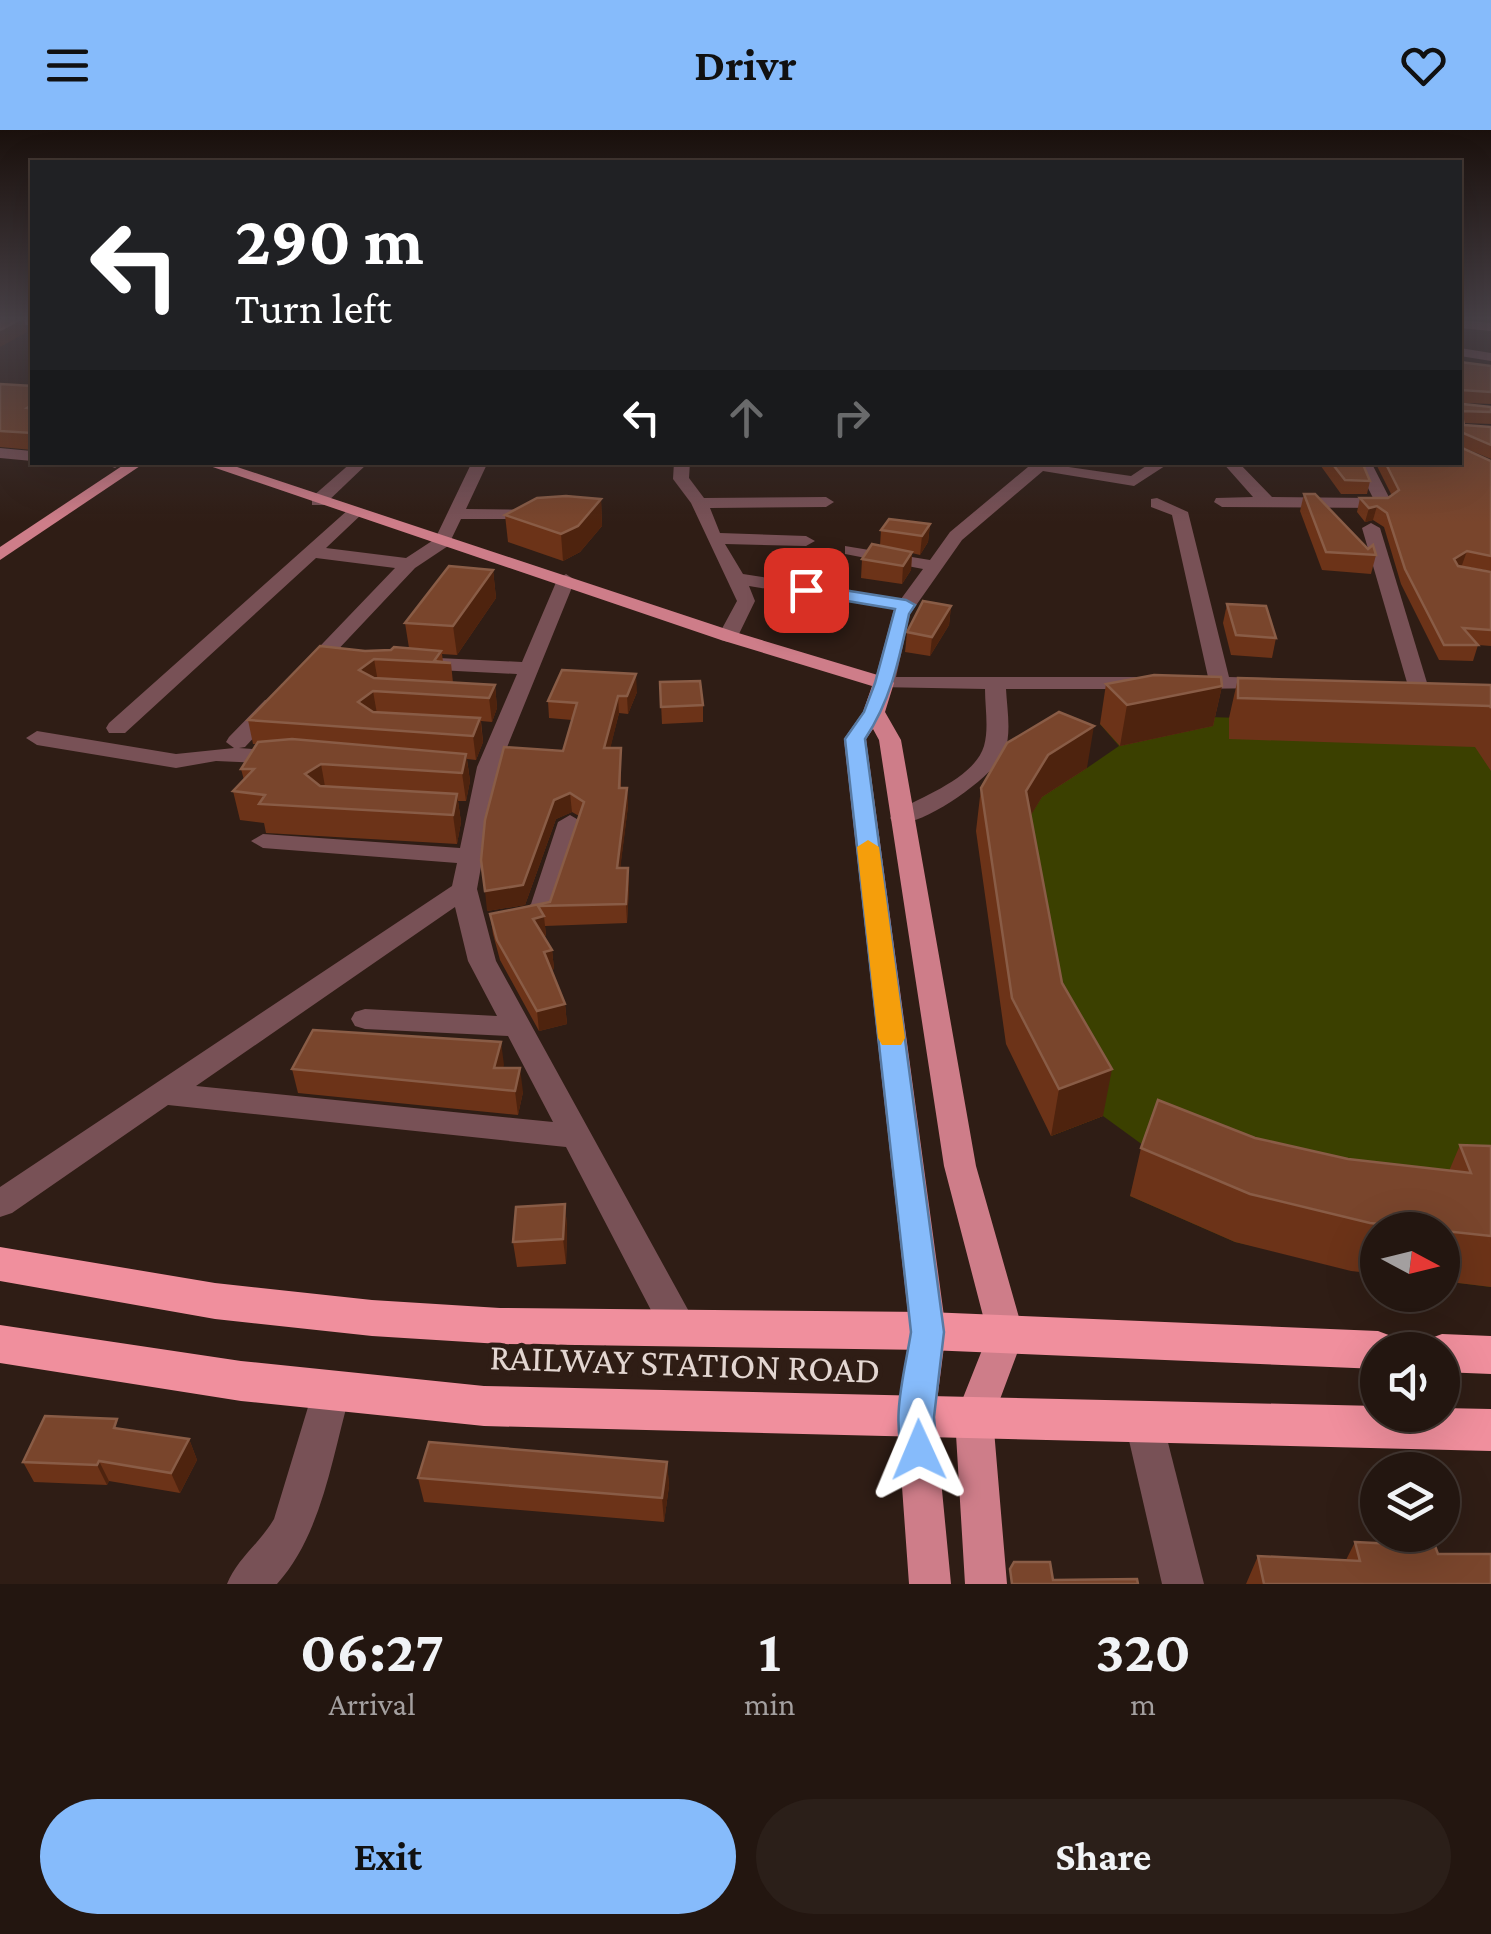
<!DOCTYPE html>
<style>
:root{--surface:#231610;--page:#2b1f19;--text:#f1f3f6;--muted:#a39f9f;--line:#403530;--accent:#86bbfb}
body{margin:0;font-family:"Crimson Pro",serif;background:var(--page);color:var(--text);height:100vh;display:flex;flex-direction:column;font-size:38px;white-space:nowrap}
*{box-sizing:border-box;margin:0}
p{font-size:32px;color:var(--muted)}
.icon{flex:none;width:55px;height:55px;fill:none;stroke:currentColor;stroke-width:2;stroke-linecap:round;stroke-linejoin:round}
.map{position:relative;height:1454px;overflow:hidden}
.sheet{display:flex;flex-direction:column;background:var(--surface);flex:1}
.sheet>*{flex:none}
.top-card{position:absolute;left:30px;top:30px;width:1432px;height:305px;border-radius:0px;box-shadow:0 10px 40px #0002,0 0 0 2px var(--line);background:#202124;color:#fff;overflow:hidden}
.needle{width:65px;rotate:97deg}
.fabs{position:absolute;left:1360px;top:1082px;display:grid;gap:20px}
.fabs a{display:grid;place-items:center;width:100px;height:100px;border-radius:50%;background:var(--surface);box-shadow:0 10px 40px #0002,0 0 0 2px var(--line);font-size:50px}
.pin{position:absolute;display:grid;place-items:center;width:85px;height:85px;color:#fff;margin:-42px;border-radius:20px;box-shadow:0 5px 15px #0006}
.me{position:absolute;width:110px;margin:-55px;rotate:359deg;stroke-linejoin:round;filter:drop-shadow(0 0 8px #0008)}
.turn{display:flex;align-items:center;gap:35px;height:210px;padding:0 40px;font-size:45px}
.turn .icon{width:130px;height:130px;stroke-width:2.5}
.turn b{display:block;font-size:70px;line-height:85px}
.lanes{display:flex;align-items:center;height:95px;padding:0 40px;background:#0003;justify-content:center;gap:50px;direction:ltr}
.lanes .off{opacity:.35}
.eta{display:flex;justify-content:space-evenly;align-items:center;height:170px;text-align:center}
.eta b{font-size:60px;font-weight:700;line-height:70px}
.button{display:flex;gap:20px;margin-top:auto;padding:20px 40px}
.button a{flex:1;height:115px;border-radius:60px;background:var(--accent);color:#111;font-size:40px;font-weight:700;line-height:115px;text-align:center}
.button a+a{background:var(--page);color:var(--text)}
header{display:flex;justify-content:space-between;align-items:center;height:130px;padding:0 40px;background:var(--accent);color:#111;font-size:45px;font-weight:700}
.map>svg:first-child{display:block}
.green{fill:#3b4000}
.lines{fill:none;stroke-linecap:round;stroke-linejoin:round}
.minor{fill:#785156;fill-rule:evenodd}
.major{fill:#ce7d89;fill-rule:evenodd}
.highway{fill:#f08f9d;fill-rule:evenodd}
.wall{fill:#6c3318}
.shaded-wall{fill:#4e230e}
.building{fill:#79452c;stroke:#895c46;stroke-width:2.5}
.route{fill:#86bbfb;stroke:#577aa3;stroke-width:2.5}
.slow{fill:#f59e0b}
.labels{text-anchor:middle;dominant-baseline:central;stroke-width:10;stroke-linejoin:round;paint-order:stroke}
.near-street-label{font-size:38px;fill:#e3d6d1;stroke:#2f1d15}
</style>
<header><svg class="icon" aria-label="menu" viewBox="0 0 24 24"><path d="M4 6h16M4 12h16M4 18h16"/></svg>Drivr<svg class="icon" aria-label="heart" viewBox="0 0 24 24"><path d="M12 20l-8-8c-3-5 5-10 8-4 3-6 11-1 8 4z"/></svg></header>
<div class="map">
<svg width="1491" height="1454" viewBox="0 0 1491 1454">
<rect width="100%" height="100%" fill="#2f1d15"/>
<!-- green -->
<polygon class="green" points="1146,585 1491,596 1491,1157 1443,1151 1442,1100 1378,1100 1377,1144 1235,1112 1130,1066 1147,1018 1103,986 1051,1006 1002,654 1087,638 1119,616 1100,594"/>
<g class="lines">
<!-- minor -->
<g class="minor">
<polygon points="8,189 32,189 32,196 10,192"/>
<polygon points="1460,190 1491,193 1491,201 1460,198"/>
<polygon points="1460,218 1491,223 1491,231 1460,226"/>
<polygon points="0,318 32,321 32,331 0,328"/>
<polygon points="99,332 122,332 123,333 115,338"/>
<polygon points="352,332 369,332 324,375 312,375 312,367"/>
<polygon points="472,332 488,332 466,379 538,380 546,385 544,389 461,389 448,416 415,438 315,544 308,546 298,540 301,536 395,438 316,428 125,603 109,603 106,598 109,593 349,379 363,383 326,418 406,428 435,409"/>
<path d="M674,332H690L689,348L704,368L826,367L834,372L826,377L710,378L720,403L806,406L815,411L806,416L725,414L743,444L901,469L923,439L845,424V416L930,430L950,402L1034,332L1131,346L1152,332H1171L1134,356L1043,341L962,410L910,484L896,547H1143L1153,553L1143,559H1006C1007,579 1012,604 1004,623C993,647 919,700 893,693L890,688L893,683C920,667 974,649 984,616C989,598 985,578 985,559L877,557L874,553L894,479L749,456L755,471L738,506L728,512L721,510L718,506L737,471L691,373L673,349Z"/>
<polygon points="1222,332 1238,332 1272,367 1373,368 1355,332 1371,332 1392,373 1384,378 1222,377 1214,372 1216,368 1253,367"/>
<polygon points="1157,368 1188,382 1229,547 1268,548 1278,554 1275,558 1188,559 1178,553 1188,547 1208,547 1172,385 1151,377 1151,369"/>
<polygon points="1371,393 1380,398 1428,556 1425,560 1418,562 1408,556 1362,398"/>
<path d="M566,444L575,450L499,637L477,759L496,831L692,1187L697,1198L692,1209L679,1213L666,1209L566,1017L168,975L12,1083L0,1087V1057L452,756L457,733L263,718L251,711L263,704L460,718L477,637L517,544L418,539L408,533L418,527L522,532L557,450ZM455,777L468,831L497,886L365,879L355,882L351,889L355,896L365,899L508,906L553,992L196,956Z"/>
<polygon points="273,569 284,575 245,617 239,618 291,622 294,627 283,634 216,631 176,638 37,615 26,608 37,601 176,624 234,618 226,612 229,607 265,570"/>
<polygon points="570,685 582,692 556,779 531,795 513,795 509,789 531,774 558,692"/>
<path d="M331,1247L344,1252L350,1264C332,1327 322,1404 277,1454H227C237,1429 260,1413 274,1389L312,1264L318,1252Z"/>
<polygon points="1144,1276 1158,1281 1163,1293 1204,1454 1162,1454 1125,1293 1130,1281"/>
</g>
<!-- major -->
<g class="major">
<polygon points="128,332 146,332 0,430 0,417"/>
<polygon points="198,332 222,332 735,502 891,549 894,553 885,582 901,610 976,1036 1024,1205 993,1288 1007,1454 965,1454 955,1288 988,1205 944,1036 879,610 873,599 866,609 946,1201 935,1287 951,1454 909,1454 897,1287 910,1201 844,609 863,582 872,556 721,510"/>
</g>
<!-- highway -->
<g class="highway">
<polygon points="0,1117 215,1153 372,1170 500,1178 928,1182 1378,1201 1394,1207 1400,1220 1378,1220 1378,1239 928,1220 500,1214 372,1206 215,1189 0,1151"/>
<polygon points="0,1195 241,1231 484,1256 1378,1276 1378,1285 1442,1285 1442,1278 1491,1279 1491,1321 484,1296 241,1271 0,1233"/>
<polygon points="1442,1204 1491,1206 1491,1244 1442,1242 1442,1220 1421,1220 1426,1210"/>
</g>
</g>
<!-- wall -->
<g class="wall">
<polygon points="1460,232 1491,236 1491,274 1463,273 1463,274 1491,277 1491,294 1463,293 1464,295 1491,297 1491,329 1462,317 1462,318 1491,331 1491,441 1461,436 1491,442 1491,516 1478,515 1473,531 1439,530 1401,454 1384,397 1373,390 1365,392 1357,382 1360,368 1388,368 1392,366 1375,332 1460,332"/>
<polygon points="0,254 32,256 32,320 0,317"/>
<polygon points="1318,332 1362,332 1370,351 1367,364 1341,364"/>
<polygon points="1304,364 1376,425 1371,444 1322,440 1300,381"/>
<polygon points="601,369 602,396 580,422 563,431 508,412 505,385"/>
<polygon points="930,394 928,412 920,425 912,423 911,440 902,454 861,448 862,429 880,416 881,400"/>
<polygon points="493,440 496,468 457,525 442,524 443,532 451,533 453,553 495,555 497,578 492,592 481,591 483,612 476,630 467,629 470,651 466,671 458,671 461,692 457,714 266,703 264,693 240,690 233,661 244,650 241,639 257,614 253,614 248,590 365,521 409,518 405,493"/>
<polygon points="1227,474 1276,508 1272,528 1231,525 1223,493"/>
<polygon points="951,476 949,495 930,526 905,522 907,502"/>
<polygon points="1238,548 1491,555 1491,641 1475,617 1229,609 1229,588"/>
<polygon points="660,552 703,575 703,592 662,594"/>
<polygon points="1106,554 1222,556 1213,596 1120,616 1100,594"/>
<polygon points="637,562 628,584 619,583 610,618 621,618 621,658 627,658 628,676 620,738 628,738 629,757 627,793 545,796 546,806 544,806 552,820 554,839 551,840 565,874 567,894 539,901 500,830 493,804 490,784 550,772 579,686 572,682 556,689 525,775 487,781 563,621 572,590 549,588 548,571"/>
<polygon points="1087,638 1042,667 1030,686 1062,853 1103,986 1051,1006 1006,914 976,701 981,658"/>
<polygon points="501,912 503,938 523,962 518,985 298,963 292,939"/>
<polygon points="1255,1008 1348,1029 1449,1041 1460,1015 1491,1016 1491,1157 1442,1151 1442,1100 1378,1100 1378,1144 1351,1141 1235,1112 1130,1066 1141,1018"/>
<polygon points="565,1074 567,1098 566,1134 517,1137 513,1112"/>
<polygon points="122,1299 189,1309 197,1330 180,1363 109,1351 107,1355 34,1352 23,1332"/>
<polygon points="667,1332 669,1356 664,1392 424,1372 418,1348"/>
<polygon points="1355,1412 1438,1424 1491,1454 1246,1454 1258,1426 1346,1430"/>
</g>
<!-- shaded-wall -->
<g class="shaded-wall">
<polygon points="21,189 24,189 27,202 0,217 0,200"/>
<polygon points="601,369 602,396 580,422 563,431 561,404"/>
<polygon points="1377,376 1373,390 1365,392 1369,378"/>
<polygon points="930,394 928,412 920,425 922,406"/>
<polygon points="1467,421 1462,435 1449,443 1454,429"/>
<polygon points="912,422 911,440 902,454 903,436"/>
<polygon points="493,440 496,468 457,525 453,496"/>
<polygon points="951,476 949,495 930,526 932,507"/>
<polygon points="374,529 378,552 359,540"/>
<polygon points="636,544 637,562 628,584 627,566"/>
<polygon points="495,555 497,578 492,592 489,568"/>
<polygon points="1222,556 1213,596 1120,616 1127,575"/>
<polygon points="373,561 377,584 358,572"/>
<polygon points="618,566 619,583 606,636 604,618"/>
<polygon points="480,588 483,612 476,630 473,606"/>
<polygon points="1094,596 1087,638 1042,667 1020,703 1026,661 1048,625"/>
<polygon points="466,624 470,651 466,671 462,643"/>
<polygon points="321,634 326,662 305,644"/>
<polygon points="627,658 628,676 618,757 617,738"/>
<polygon points="570,663 572,682 556,689 525,775 487,781 485,761 554,670"/>
<polygon points="457,664 461,692 457,714 453,685"/>
<polygon points="628,738 629,757 627,793 626,774"/>
<polygon points="544,786 546,806 535,809 533,789"/>
<polygon points="552,820 554,839 546,842 544,822"/>
<polygon points="565,874 567,894 539,901 537,881"/>
<polygon points="501,912 504,935 497,961 494,938"/>
<polygon points="520,938 523,962 518,985 515,961"/>
<polygon points="1112,939 1103,986 1051,1006 1059,959"/>
<polygon points="565,1074 567,1098 566,1134 563,1109"/>
<polygon points="189,1309 197,1330 180,1363 171,1343"/>
<polygon points="99,1331 109,1351 107,1355 97,1335"/>
<polygon points="667,1332 669,1356 664,1392 662,1368"/>
</g>
<!-- building -->
<g class="building">
<polygon points="0,189 21,189 0,200"/>
<polygon points="1460,232 1491,236 1491,262 1461,260 1463,274 1491,277 1491,282 1461,281 1464,295 1491,297 1491,315 1461,302 1462,318 1491,331 1491,426 1467,421 1454,429 1458,436 1491,442 1491,500 1463,498 1478,515 1444,515 1405,439 1387,383 1377,376 1369,378 1360,368 1388,368 1399,360 1385,332 1460,332"/>
<polygon points="0,254 32,256 32,275 27,278 32,279 32,303 0,301"/>
<polygon points="1331,332 1362,332 1370,351 1345,350"/>
<polygon points="1304,364 1315,364 1368,419 1373,415 1376,425 1326,422"/>
<polygon points="566,366 601,369 578,396 561,404 505,385 537,368"/>
<polygon points="889,389 930,394 922,406 881,400"/>
<polygon points="872,414 912,422 903,436 862,429"/>
<polygon points="449,436 493,440 453,496 405,493"/>
<polygon points="923,471 951,476 932,507 907,502"/>
<polygon points="1227,474 1266,476 1276,508 1236,505"/>
<polygon points="320,516 365,521 391,520 394,517 441,521 434,531 451,533 374,529 359,540 374,548 495,555 489,568 373,561 358,572 373,582 480,588 473,606 248,590"/>
<polygon points="562,540 636,544 627,566 618,566 604,618 621,618 619,658 627,658 617,738 628,738 626,774 538,776 544,786 533,789 552,820 544,822 565,874 537,881 497,810 490,784 550,772 584,672 570,663 554,670 523,755 485,761 481,730 485,690 504,617 563,621 577,573 548,571"/>
<polygon points="1154,545 1221,547 1222,556 1127,575 1106,554"/>
<polygon points="1238,548 1491,555 1491,578 1490,576 1238,568"/>
<polygon points="700,551 703,575 661,577 660,552"/>
<polygon points="1059,582 1094,596 1048,625 1026,661 1062,853 1112,939 1059,959 1012,868 981,658 1007,613"/>
<polygon points="292,609 466,624 462,643 321,634 305,644 320,656 457,664 453,685 259,674 265,665 233,661 254,639 241,639 258,612"/>
<polygon points="313,900 501,912 494,938 520,938 515,961 292,939"/>
<polygon points="1158,970 1255,1008 1348,1029 1471,1043 1460,1015 1491,1016 1491,1106 1370,1093 1250,1064 1141,1018"/>
<polygon points="565,1074 563,1109 513,1112 516,1077"/>
<polygon points="45,1286 117,1289 114,1298 189,1309 171,1343 99,1331 97,1335 23,1332"/>
<polygon points="429,1312 667,1332 662,1368 418,1348"/>
<polygon points="1355,1412 1435,1416 1438,1424 1491,1424 1491,1454 1264,1454 1258,1426 1360,1431"/>
<polygon points="1014,1432 1050,1432 1053,1450 1137,1449 1138,1454 1012,1454 1010,1439"/>
</g>
<!-- sky -->
<linearGradient id="sky" x2="0" y2="1"><stop stop-color="#1a100c"/><stop offset="0.48" stop-color="#474046"/><stop offset="1" stop-color="#474046" stop-opacity="0"/></linearGradient>
<rect width="1491" height="393" fill="url(#sky)"/>
<!-- route -->
<path class="route" d="M806,454L906,470L915,475L909,484C899,530 891,570 865,609L944,1202L934,1287L937,1320L932,1332L919,1337L906,1332C889,1293 905,1242 911,1202L845,609L864,582L875,553L895,479L800,463L797,460Z"/>
<!-- slow -->
<polygon class="slow" points="868,710 879,717 905,908 901,915 882,915 878,908 857,717"/>
<g class="labels">
<!-- near-street labels -->
<g class="near-street-label">
<text transform="translate(685 1233) rotate(2)">RAILWAY STATION ROAD</text>
</g>
</g>
</svg>
<div class="fabs">
<a><svg class="needle" viewBox="-14 -14 28 28"><path d="M0-13l5 13h-10z" fill="#e53935"/><path d="M0 13l5-13h-10z" fill="#a39f9f"/></svg></a>
<a><svg class="icon" aria-label="sound" viewBox="0 0 24 24"><path d="M4 9h4l5-4v14l-5-4H4zM17 9q2 3 0 6"/></svg></a>
<a><svg class="icon" aria-label="layers" viewBox="0 0 24 24"><path d="M12 4l9 5-9 5-9-5zM3 14l9 5 9-5"/></svg></a>
</div>
<div class="pin" style="left:806px;top:460px;background:#d93025"><svg class="icon" aria-label="arrive" viewBox="0 0 24 24"><path d="M6 21V4h12l-3 4 3 4H6"/></svg></div>
<svg class="me" style="left:919px;top:1320px" viewBox="-20 -20 40 40"><path d="M0-17L14 15 0 8-14 15z" fill="#86bbfb" stroke="#fff" stroke-width="4"/></svg>
<div class="top-card">
<div class="turn"><svg class="icon" aria-label="left" viewBox="0 0 24 24"><path d="M17 20v-9H6M10 6l-5 5 5 5"/></svg><div><b>290 m</b>Turn left</div></div>
<div class="lanes"><svg class="icon" aria-label="left" viewBox="0 0 24 24"><path d="M17 20v-9H6M10 6l-5 5 5 5"/></svg><svg class="icon off" aria-label="ahead" viewBox="0 0 24 24"><path d="M12 20V5M6 11l6-6 6 6"/></svg><svg class="icon off" aria-label="right" viewBox="0 0 24 24"><path d="M7 20v-9h11M14 6l5 5-5 5"/></svg></div>
</div>
</div>
<section class="sheet">
<div class="eta">
<div><b>06:27</b><p>Arrival</p></div>
<div><b>1</b><p>min</p></div>
<div><b>320</b><p>m</p></div>
</div>
<div class="button"><a>Exit</a><a>Share</a></div>
</section>
